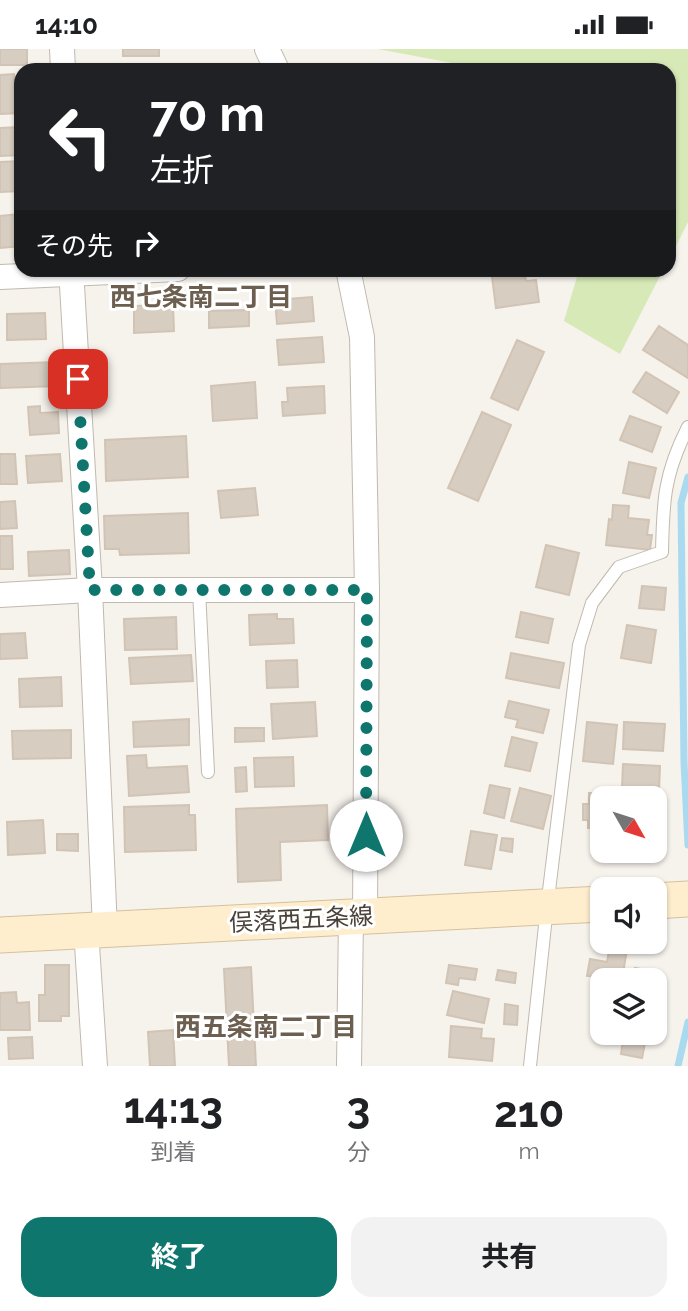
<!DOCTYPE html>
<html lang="ja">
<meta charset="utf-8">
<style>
:root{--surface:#fff;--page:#f2f2f2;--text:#202124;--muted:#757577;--accent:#0f766e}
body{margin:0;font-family:Raleway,"Noto Sans JP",sans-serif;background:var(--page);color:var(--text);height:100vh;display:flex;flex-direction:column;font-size:26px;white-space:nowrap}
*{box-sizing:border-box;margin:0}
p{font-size:23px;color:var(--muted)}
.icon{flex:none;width:38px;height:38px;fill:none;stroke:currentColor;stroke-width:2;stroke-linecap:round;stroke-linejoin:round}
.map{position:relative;height:1017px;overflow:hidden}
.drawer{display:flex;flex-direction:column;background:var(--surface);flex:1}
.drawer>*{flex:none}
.hud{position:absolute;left:14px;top:14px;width:662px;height:214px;border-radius:21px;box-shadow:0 2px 5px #0004;background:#202124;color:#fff;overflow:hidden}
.needle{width:46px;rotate:129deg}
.fabs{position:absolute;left:590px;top:737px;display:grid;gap:14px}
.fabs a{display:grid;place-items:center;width:77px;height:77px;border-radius:14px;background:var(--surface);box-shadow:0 2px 5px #0004;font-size:35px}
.pin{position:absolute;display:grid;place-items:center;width:60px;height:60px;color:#fff;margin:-30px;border-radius:14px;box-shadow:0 4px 10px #0006}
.me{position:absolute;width:77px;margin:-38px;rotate:0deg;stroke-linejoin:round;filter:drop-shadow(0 0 5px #0008)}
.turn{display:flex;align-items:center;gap:24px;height:147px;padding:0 21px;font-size:32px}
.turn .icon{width:91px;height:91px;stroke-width:2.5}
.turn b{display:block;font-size:49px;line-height:60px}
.then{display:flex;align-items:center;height:66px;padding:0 21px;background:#0003;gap:14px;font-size:26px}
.eta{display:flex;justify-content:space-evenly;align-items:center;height:119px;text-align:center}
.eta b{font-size:42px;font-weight:700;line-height:49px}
.cta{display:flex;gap:14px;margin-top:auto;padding:14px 21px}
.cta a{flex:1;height:80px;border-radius:21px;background:var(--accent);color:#fff;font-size:28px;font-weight:700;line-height:80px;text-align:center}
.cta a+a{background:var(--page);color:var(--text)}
.status{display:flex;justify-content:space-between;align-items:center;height:49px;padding:0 35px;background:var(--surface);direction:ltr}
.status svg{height:19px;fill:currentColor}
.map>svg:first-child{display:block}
.green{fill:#d6e9b6}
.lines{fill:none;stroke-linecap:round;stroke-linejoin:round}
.stream{stroke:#aadaf0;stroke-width:7}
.building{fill:#d7cdc1;stroke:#d2c4b4;stroke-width:2}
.lane-casing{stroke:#c1b9ae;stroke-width:14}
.street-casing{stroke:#c1b9ae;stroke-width:26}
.secondary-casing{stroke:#d5c19c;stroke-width:37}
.lane{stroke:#fff;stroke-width:12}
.street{stroke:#fff;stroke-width:24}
.secondary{stroke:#feeece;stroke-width:35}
.route{stroke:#0f766e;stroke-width:12;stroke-dasharray:0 21.6}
.labels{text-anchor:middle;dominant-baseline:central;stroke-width:6;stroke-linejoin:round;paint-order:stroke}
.street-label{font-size:24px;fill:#4a4239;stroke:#fff}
.neighbourhood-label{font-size:26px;font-weight:bold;fill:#6d5f50;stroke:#fff}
</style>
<div class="status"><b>14:10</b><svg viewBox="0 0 49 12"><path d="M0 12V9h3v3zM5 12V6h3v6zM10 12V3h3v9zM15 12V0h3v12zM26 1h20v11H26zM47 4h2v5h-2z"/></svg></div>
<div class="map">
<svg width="688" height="1017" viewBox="0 0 688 1017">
<rect width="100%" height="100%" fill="#f6f2ec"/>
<!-- green -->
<g class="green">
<polygon points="378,0 688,0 688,173 669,211 668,21 489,21"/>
<polygon points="579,221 663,221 620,305 564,272"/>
</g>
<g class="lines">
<!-- stream -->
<g class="stream">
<polyline points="688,428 681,454 684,713 688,796"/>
<polyline points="678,1017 688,973"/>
</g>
</g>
<!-- building -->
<g class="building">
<rect x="0" y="0" width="27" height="16"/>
<rect x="123" y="0" width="36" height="7"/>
<polygon points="14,25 15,43 21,42 21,64 0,65 0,26"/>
<polygon points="21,78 21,106 0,107 0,79"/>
<polygon points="21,112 21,142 0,143 0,113"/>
<polygon points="19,165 21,197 0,199 0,167"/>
<polygon points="491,220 524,220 526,232 536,231 539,253 496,259"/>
<polygon points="312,248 314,272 277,275 275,251"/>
<polygon points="173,256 174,282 134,284 134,257"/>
<polygon points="249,261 249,277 209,279 209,262"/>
<polygon points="45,264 46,290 7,291 7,265"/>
<polygon points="659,277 688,296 688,329 643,301"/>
<polygon points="322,288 324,313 279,316 277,291"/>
<polygon points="517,291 544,303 518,361 491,349"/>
<polygon points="57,313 58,337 0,339 0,315"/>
<polygon points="646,323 679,343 667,364 633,343"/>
<polygon points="255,333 257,369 213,372 211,337"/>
<polygon points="324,337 325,364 283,367 282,353 288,353 287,339"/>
<polygon points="40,357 40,364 58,363 59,384 30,386 28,358"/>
<polygon points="482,363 511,376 478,452 448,439"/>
<polygon points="630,367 661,378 652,403 620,391"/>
<polygon points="186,387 188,428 106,432 105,391"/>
<polygon points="0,405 15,405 17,435 0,435"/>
<polygon points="60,405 62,432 28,434 26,407"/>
<polygon points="629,413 656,419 649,449 623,444"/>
<polygon points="255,439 258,466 221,469 218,442"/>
<polygon points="15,452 17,479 0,480 0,453"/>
<polygon points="613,456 629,457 628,469 649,471 647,486 652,486 650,501 606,496 609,470 612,471"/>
<polygon points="188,464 189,504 120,506 119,500 105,500 104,467"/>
<polygon points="0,487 12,487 13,520 0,520"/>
<polygon points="546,496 579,504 569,546 536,538"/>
<polygon points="69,501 70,525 29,527 28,503"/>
<polygon points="642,537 666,539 664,561 639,559"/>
<polygon points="521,563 553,570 548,594 516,588"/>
<polygon points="277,565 277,570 293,570 294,594 250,596 249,566"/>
<polygon points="176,568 177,600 125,601 124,570"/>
<polygon points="627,576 656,581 651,614 621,609"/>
<polygon points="25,584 27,609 0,610 0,585"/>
<polygon points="511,604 564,614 559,639 506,629"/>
<polygon points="191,606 193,632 131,635 129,609"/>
<polygon points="297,611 298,638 267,639 266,612"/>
<polygon points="61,628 62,657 20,658 19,630"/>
<polygon points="509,652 549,661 543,684 516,678 518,671 505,668"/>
<polygon points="315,653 317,687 273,690 271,655"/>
<polygon points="189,670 189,696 134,698 133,673"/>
<polygon points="587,673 617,676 613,715 583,712"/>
<polygon points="624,673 665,675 663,702 623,700"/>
<polygon points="235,679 264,679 264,692 235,693"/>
<polygon points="71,681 71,709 13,710 12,682"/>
<polygon points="512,688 537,694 530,722 505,717"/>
<polygon points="146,706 147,719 187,717 189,743 129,747 127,707"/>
<polygon points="293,708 294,737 255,738 254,709"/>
<polygon points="623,715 660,717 659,742 622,739"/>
<polygon points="246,718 247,742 236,743 235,719"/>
<polygon points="490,736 510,740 504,769 484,764"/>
<polygon points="520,739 551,747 543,780 511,772"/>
<polygon points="589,744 618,745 618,749 602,749 602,779 588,779 588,771 583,771 583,755 589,755"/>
<polygon points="189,756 189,766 195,766 196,801 125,803 124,758"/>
<polygon points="327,756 328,791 280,793 281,831 238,833 236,760"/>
<polygon points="43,771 45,804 8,806 7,773"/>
<polygon points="654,780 662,780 663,802 632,803 627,810 606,811 605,802 654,802"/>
<polygon points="471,782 497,786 491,820 465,816"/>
<polygon points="57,785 78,785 78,802 57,801"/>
<polygon points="502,789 513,790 512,803 500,801"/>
<polygon points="610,897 627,900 622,931 587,927 590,910 607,913"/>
<polygon points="45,916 69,916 69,967 61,967 61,972 39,972 39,946 45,946"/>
<polygon points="449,916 477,920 475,931 459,929 458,936 446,934"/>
<polygon points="251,918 256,1017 229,1017 224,920"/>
<polygon points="635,919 661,923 656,955 654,931 633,931"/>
<polygon points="498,921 516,924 515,934 496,931"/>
<polygon points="453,942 489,950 484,974 447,966"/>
<polygon points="16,943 17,954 29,953 30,981 0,981 0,944"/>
<polygon points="505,955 518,957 517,976 504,975"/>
<polygon points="451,977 482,980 481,989 494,990 492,1012 449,1008"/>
<polygon points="173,981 175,1017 150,1017 148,983"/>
<polygon points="624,984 647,984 642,1009 621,1005"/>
<polygon points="32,988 33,1009 9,1010 8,989"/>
</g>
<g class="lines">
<!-- lane casing -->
<g class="lane-casing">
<g id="lane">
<polyline points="199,541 208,723"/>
<path d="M530,1017L547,858L579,596L592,554L619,518L662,503C663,452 664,425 688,378"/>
</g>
</g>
<!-- street casing -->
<g class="street-casing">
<g id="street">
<polyline points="62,0 63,21"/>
<polyline points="267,0 277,21"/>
<polyline points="71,220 90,541 105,880"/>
<polyline points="348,220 362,288 367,541 365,867"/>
<polyline points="0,228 178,220"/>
<polyline points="0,546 90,541 367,541"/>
<polyline points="86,881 95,1017"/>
<polyline points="349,1017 351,868"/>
</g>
</g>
<!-- secondary casing -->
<g class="secondary-casing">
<g id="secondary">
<polyline points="654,852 688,850"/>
<polyline points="0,886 602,855"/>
</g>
</g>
<!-- lane -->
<use href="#lane" class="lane"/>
<!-- street -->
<use href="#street" class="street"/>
<!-- secondary -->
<use href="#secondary" class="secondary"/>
</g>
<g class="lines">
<!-- route -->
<polyline class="route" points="78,330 90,541 367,541 366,786"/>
</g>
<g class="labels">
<!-- street labels -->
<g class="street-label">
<text transform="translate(301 870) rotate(-3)">俣落西五条線</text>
</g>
<!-- neighbourhood labels -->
<g class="neighbourhood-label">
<text x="201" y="248">西七条南二丁目</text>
<text x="266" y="978">西五条南二丁目</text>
</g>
</g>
</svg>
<div class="fabs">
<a><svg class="needle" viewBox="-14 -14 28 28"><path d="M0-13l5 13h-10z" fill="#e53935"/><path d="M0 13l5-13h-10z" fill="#757577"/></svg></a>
<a><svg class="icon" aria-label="sound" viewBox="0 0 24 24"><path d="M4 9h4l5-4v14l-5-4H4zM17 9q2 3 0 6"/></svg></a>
<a><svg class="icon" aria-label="layers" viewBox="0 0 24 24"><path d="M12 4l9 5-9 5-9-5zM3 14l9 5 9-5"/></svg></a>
</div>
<div class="pin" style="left:78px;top:330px;background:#d93025"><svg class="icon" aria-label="arrive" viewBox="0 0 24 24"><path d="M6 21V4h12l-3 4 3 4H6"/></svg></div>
<svg class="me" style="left:366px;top:786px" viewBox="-20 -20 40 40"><circle r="19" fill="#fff"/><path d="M0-13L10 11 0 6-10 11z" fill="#0f766e"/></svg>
<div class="hud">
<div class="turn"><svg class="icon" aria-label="left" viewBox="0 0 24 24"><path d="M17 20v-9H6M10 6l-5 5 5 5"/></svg><div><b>70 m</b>左折</div></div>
<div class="then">その先<svg class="icon" aria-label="right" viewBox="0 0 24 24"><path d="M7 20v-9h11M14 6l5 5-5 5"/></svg></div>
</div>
</div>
<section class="drawer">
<div class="eta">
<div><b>14:13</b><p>到着</p></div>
<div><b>3</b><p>分</p></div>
<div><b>210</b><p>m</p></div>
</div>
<div class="cta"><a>終了</a><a>共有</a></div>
</section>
